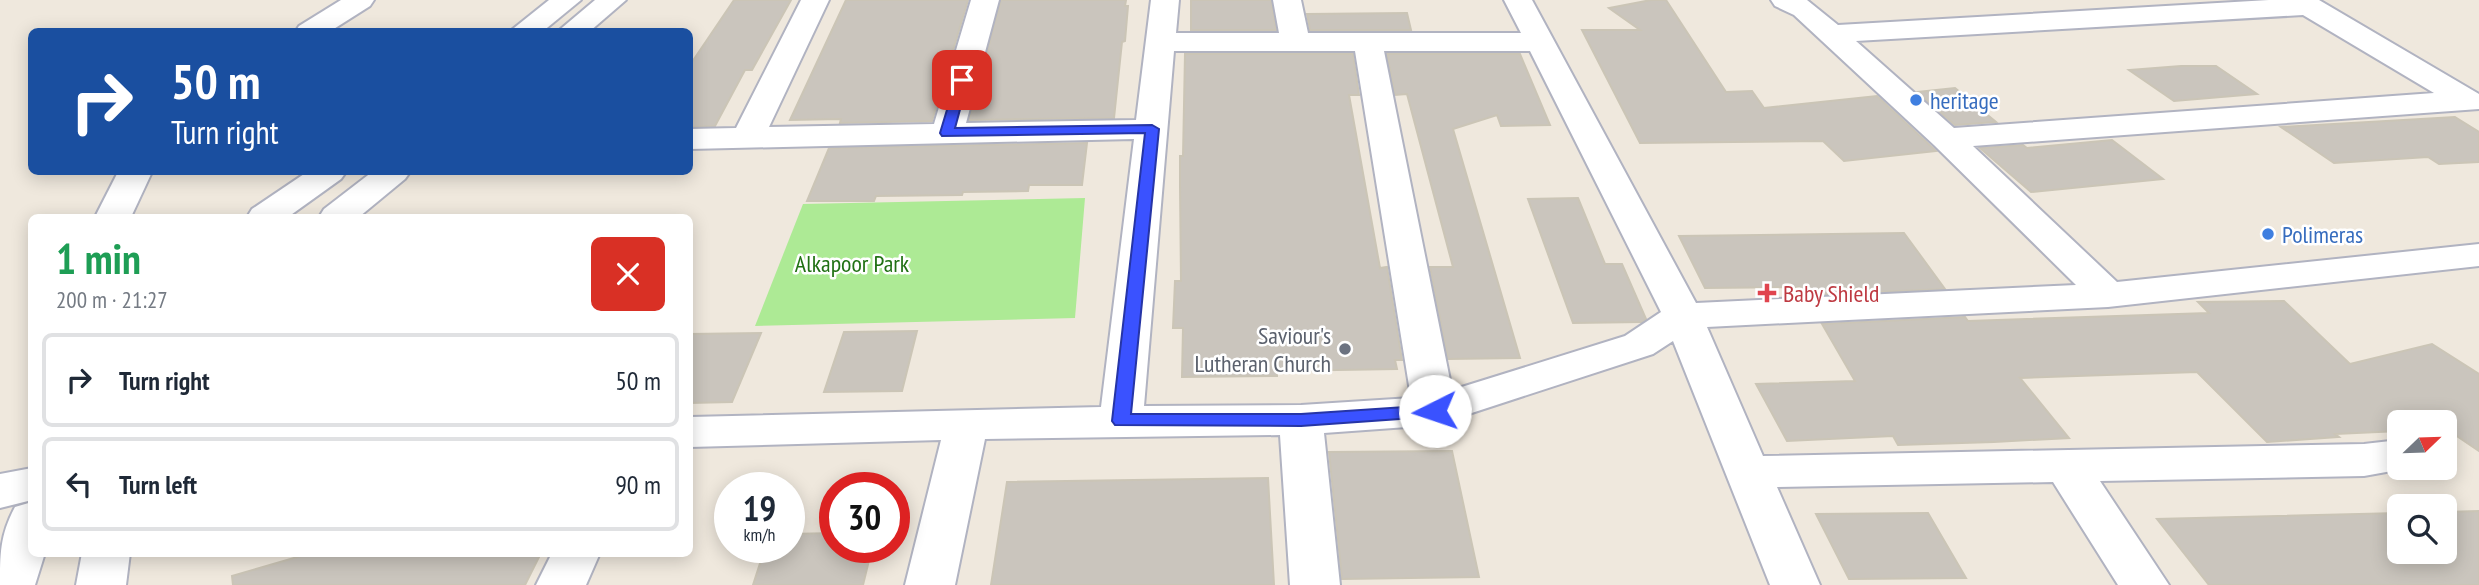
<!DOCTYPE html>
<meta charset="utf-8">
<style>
:root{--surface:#fff;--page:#f2f2f3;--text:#1f2937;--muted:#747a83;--line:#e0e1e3}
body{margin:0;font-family:"PT Sans Narrow",sans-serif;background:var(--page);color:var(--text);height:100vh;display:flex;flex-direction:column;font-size:26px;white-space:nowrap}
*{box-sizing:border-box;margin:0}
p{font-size:23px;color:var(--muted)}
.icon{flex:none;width:38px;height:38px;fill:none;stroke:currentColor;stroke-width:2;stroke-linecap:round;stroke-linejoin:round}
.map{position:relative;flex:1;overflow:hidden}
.panel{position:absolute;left:28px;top:214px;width:665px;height:343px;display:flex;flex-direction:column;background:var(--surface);border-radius:10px;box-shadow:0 4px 18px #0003}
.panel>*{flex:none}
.banner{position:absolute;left:28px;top:28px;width:665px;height:147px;border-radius:10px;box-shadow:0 4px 18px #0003;background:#1a4fa0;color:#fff;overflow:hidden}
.needle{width:46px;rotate:67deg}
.tools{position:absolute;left:2387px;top:410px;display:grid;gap:14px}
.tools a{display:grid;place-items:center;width:70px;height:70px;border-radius:10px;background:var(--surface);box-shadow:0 4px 18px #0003;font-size:35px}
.speed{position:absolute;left:714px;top:472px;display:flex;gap:14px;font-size:35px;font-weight:700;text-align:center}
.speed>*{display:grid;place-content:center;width:91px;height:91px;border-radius:50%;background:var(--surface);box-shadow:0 4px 18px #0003;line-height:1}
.speed small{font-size:18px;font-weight:400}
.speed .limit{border:10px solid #d22;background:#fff;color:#111}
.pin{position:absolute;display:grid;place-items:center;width:60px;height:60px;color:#fff;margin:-30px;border-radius:14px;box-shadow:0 4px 10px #0006}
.me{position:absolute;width:77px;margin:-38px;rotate:266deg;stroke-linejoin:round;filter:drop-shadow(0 0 5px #0008)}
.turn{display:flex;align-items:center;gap:24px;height:147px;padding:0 28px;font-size:32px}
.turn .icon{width:91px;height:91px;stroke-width:2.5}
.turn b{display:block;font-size:49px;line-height:60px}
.round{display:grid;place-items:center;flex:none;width:74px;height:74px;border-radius:10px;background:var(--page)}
.head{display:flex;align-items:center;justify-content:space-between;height:119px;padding:0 28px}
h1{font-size:42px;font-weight:700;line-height:52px;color:#1e9e55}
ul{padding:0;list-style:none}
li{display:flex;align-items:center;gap:21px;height:94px;margin:0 14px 10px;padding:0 14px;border:4px solid var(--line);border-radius:10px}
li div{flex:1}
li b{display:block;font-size:26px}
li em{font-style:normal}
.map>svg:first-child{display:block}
.green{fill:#adea95}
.building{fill:#cac5bd;stroke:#cbc5b6;stroke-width:2}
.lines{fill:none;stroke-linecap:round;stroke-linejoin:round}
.street-casing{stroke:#b1b3c1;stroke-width:4}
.secondary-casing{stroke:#b1b3c1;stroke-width:4}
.street{fill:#fff;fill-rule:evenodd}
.secondary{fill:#fff;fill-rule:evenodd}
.route{fill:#3a52ff;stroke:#2635a6;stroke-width:2}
.shop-dot{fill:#3f7fe0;stroke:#fff;stroke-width:2.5}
.health-dot{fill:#e0444e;stroke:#fff;stroke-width:2.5}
.worship-dot{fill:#6b7280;stroke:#fff;stroke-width:2.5}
.labels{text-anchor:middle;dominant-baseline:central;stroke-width:5;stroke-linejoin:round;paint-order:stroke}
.shop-label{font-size:24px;fill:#366cbe;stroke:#fff;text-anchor:start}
.park-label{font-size:24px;fill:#217114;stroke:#fff}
.health-label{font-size:24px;fill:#be3a42;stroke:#fff;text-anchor:start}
.worship-label{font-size:24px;fill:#5b616d;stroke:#fff;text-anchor:end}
</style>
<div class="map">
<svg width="2479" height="585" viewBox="0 0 2479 585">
<rect width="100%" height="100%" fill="#efe8dd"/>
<!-- green -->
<polygon class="green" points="1085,198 1075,318 755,326 803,204"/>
<!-- building -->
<g class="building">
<polygon points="734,0 791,0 752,70 745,70 715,126 690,127 690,65"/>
<polygon points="846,0 968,0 932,121 840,123 841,119 790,120"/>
<polygon points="1001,0 1126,0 1125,6 1128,6 1125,41 1122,42 1114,118 969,120"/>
<polygon points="1191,0 1271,0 1276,30 1191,30"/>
<polygon points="1651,0 1666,0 1726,92 1752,91 1764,108 1877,96 1936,151 1844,161 1823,141 1640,143 1582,30 1640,30 1609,8"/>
<polygon points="1407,13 1411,30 1310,30 1307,14"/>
<polygon points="1185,54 1353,54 1359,95 1349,95 1380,268 1387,267 1402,360 1395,360 1397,369 1277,371 1277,376 1182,377 1183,328 1173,328 1175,281 1181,281 1180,186 1180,156 1183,156"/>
<polygon points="1387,54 1520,54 1550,125 1501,126 1497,115 1453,129 1520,358 1448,359 1430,267 1453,267 1407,94 1395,95"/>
<polygon points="2181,66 2216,66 2257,94 2174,101 2129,70"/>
<polygon points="1955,88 1996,122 1955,125 1917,92"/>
<polygon points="2455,117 2479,132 2479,162 2439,164 2428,157 2334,163 2281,127"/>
<polygon points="2112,140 2163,179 2031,192 1980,148 2023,145 2027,148"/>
<polygon points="1087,143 1082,185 1029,185 1028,191 963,192 962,195 876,196 874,201 807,201 829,148"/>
<polygon points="1578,198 1605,264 1622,264 1646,319 1642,322 1573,323 1528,199"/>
<polygon points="1904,233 1945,289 1805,295 1800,287 1705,288 1679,236"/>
<polygon points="2284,301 2350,364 2432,344 2479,374 2479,451 2445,428 2445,422 2399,422 2399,431 2335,434 2339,437 2267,442 2197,372 2020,378 2069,438 1994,442 1898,445 1893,436 1787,441 1756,384 1855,381 1822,324 1965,317 1968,321 2209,313 2198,302"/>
<polygon points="917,331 902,391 824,392 844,332"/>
<polygon points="761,333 732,402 690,403 690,334"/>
<polygon points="1452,451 1479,577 1342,579 1329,452"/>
<polygon points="1268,478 1274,585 991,585 1007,482"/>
<polygon points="2479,511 2479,585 2209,585 2157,519 2399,513 2399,551 2445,551 2445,512"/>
<polygon points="1928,513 1966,578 1849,579 1816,514"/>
<polygon points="835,533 835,548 872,548 863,585 753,585 765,548 789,548 789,534"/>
<polygon points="311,553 541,553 525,585 233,585 232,576"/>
</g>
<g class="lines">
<!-- street casing -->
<g class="street-casing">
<g id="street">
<polygon points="341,0 374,0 370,6 329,32 295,32 299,26"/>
<path d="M801,0H829L769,127L934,124L971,0H999L966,123L1136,120L1151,0H1179L1176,33H1279L1273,0H1301L1308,33H1521L1504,0H1532L1696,303L2076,285L1934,145L1794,15L1775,6L1771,0H1807L1838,25L2269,0H2319L2479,94V109L1973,146L2117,282L2479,244V266L2108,307L1707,327L1763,456L2364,444L2399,440V467H2414L2364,476L2100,481L2169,585H2118L2053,482L1777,487L1820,585H1770L1673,341L1653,354L1435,425L1324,433L1340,585H1290L1280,435L985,439L955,585H905L941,440L690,447V417L1101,407L1134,139L690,149V129L736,128ZM2303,15L2434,93L1954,128L1856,41ZM1174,51H1355L1411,398L1301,405L1144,406ZM1384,51H1530L1661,312L1625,336L1452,390Z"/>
<polygon points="118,172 152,172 131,217 95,217"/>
<polygon points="552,553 600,553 586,585 536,585"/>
</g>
</g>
<!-- secondary casing -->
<g class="secondary-casing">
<g id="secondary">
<polygon points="549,0 581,0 542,32 509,32"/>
<polygon points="595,0 626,0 589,32 557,32"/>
<polygon points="307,172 346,172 341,179 288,217 247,217 252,209"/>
<polygon points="372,172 410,172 405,179 359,217 319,217 324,209"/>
<polygon points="32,468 32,500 0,508 0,474"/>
<path d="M32,502V553H45L35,585H0C0,554 0,535 15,507Z"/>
<polygon points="82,553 130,553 126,585 76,585"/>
</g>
</g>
<!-- street -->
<use href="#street" class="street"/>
<!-- secondary -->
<use href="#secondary" class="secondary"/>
</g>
<!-- route -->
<polygon class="route" points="962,76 968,80 955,128 1152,125 1159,129 1131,414 1301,414 1435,405 1444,411 1442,416 1301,426 1115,425 1112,421 1145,133 942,136 940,133 956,80"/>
<!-- markers -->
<g class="shop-dot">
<circle cx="1916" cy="100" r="7"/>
<circle cx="2268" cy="234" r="7"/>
</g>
<path class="health-dot" d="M1763.5 282.5h7v7h7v7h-7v7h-7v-7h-7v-7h7z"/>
<circle class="worship-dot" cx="1345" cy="349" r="7"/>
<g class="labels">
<!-- shop labels -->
<g class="shop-label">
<text x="1930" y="100">heritage</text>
<text x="2282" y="234">Polimeras</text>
</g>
<!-- park labels -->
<g class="park-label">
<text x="852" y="263">Alkapoor Park</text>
</g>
<!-- health labels -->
<g class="health-label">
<text x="1783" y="293">Baby Shield</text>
</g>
<!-- worship labels -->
<g class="worship-label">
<text x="1331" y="335">Saviour's<tspan x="1331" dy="28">Lutheran Church</tspan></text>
</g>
</g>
</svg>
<div class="tools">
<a><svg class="needle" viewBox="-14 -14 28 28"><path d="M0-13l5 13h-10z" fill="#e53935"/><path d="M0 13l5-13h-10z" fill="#747a83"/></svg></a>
<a><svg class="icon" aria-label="search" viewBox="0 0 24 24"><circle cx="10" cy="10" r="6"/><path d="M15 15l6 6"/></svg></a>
</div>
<div class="speed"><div>19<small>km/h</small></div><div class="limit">30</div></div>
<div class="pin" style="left:962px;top:80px;background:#d93025"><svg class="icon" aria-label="arrive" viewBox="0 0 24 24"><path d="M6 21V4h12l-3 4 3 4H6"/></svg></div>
<svg class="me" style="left:1435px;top:411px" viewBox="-20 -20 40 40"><circle r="19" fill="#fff"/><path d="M0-13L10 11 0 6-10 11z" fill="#3a52ff"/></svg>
<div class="banner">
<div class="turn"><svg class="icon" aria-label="right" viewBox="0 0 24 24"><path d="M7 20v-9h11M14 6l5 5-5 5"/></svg><div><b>50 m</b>Turn right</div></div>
</div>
<section class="panel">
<div class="head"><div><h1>1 min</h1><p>200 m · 21:27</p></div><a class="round" style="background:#d93025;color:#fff"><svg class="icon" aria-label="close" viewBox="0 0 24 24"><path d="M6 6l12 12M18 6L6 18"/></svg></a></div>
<ul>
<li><svg class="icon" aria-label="right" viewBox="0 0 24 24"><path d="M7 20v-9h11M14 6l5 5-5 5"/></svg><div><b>Turn right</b></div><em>50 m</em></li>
<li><svg class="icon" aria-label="left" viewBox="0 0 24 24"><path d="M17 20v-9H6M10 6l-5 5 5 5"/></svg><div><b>Turn left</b></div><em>90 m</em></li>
</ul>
</section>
</div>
